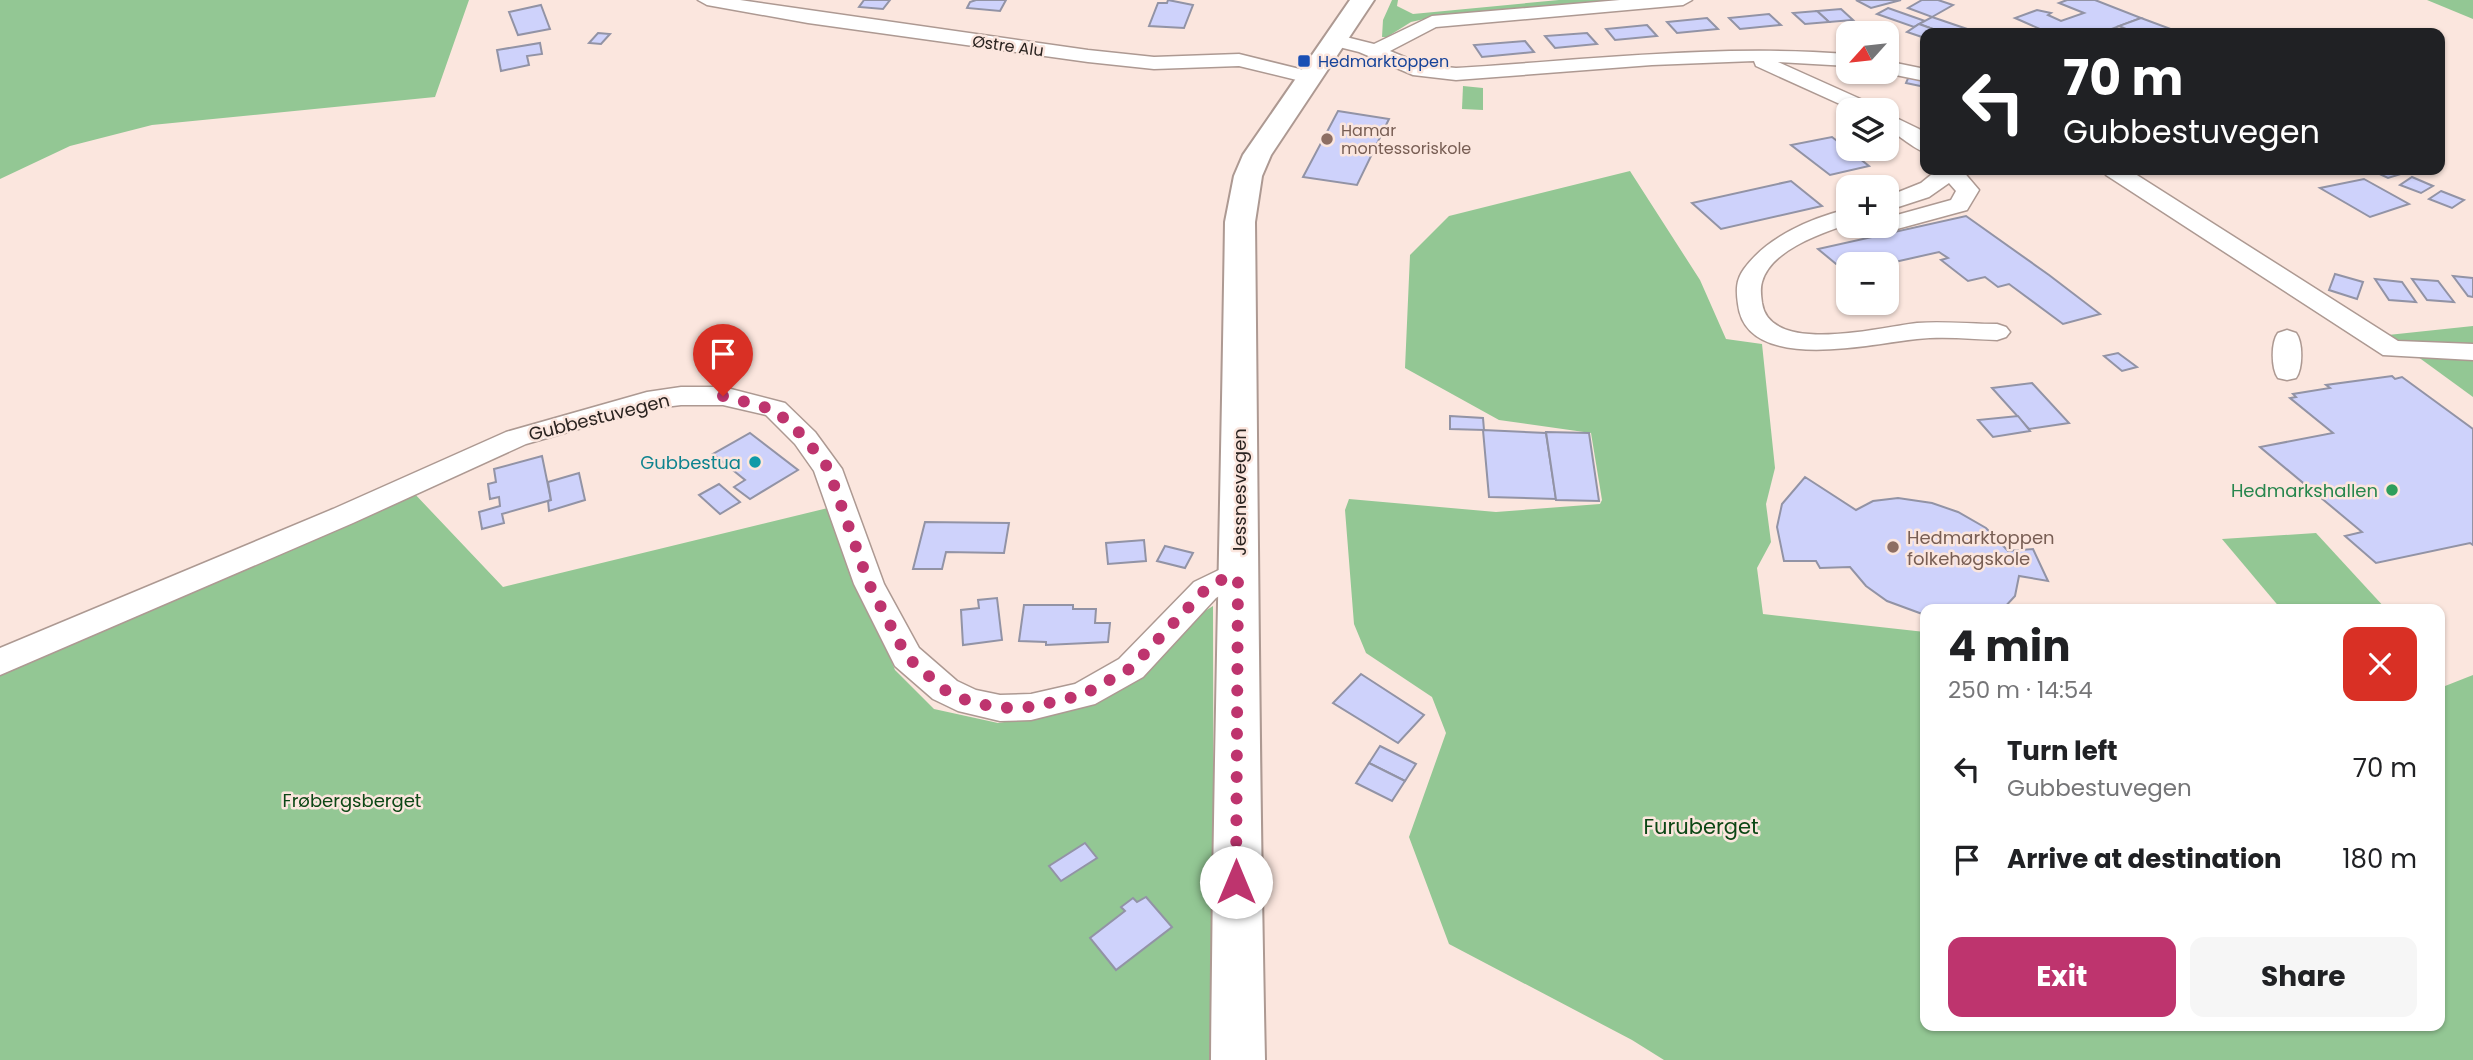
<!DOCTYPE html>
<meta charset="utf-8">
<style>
:root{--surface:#fff;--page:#f6f6f6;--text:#202124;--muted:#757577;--accent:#be346e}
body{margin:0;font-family:Poppins,sans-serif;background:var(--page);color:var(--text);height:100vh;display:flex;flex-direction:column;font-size:26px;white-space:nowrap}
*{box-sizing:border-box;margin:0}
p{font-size:23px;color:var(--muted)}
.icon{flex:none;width:38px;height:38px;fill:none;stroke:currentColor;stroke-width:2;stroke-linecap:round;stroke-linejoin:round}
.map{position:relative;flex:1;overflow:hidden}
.sheet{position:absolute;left:1920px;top:604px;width:525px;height:427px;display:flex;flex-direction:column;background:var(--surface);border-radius:14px;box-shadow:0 2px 5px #0004}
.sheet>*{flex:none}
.banner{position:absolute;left:1920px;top:28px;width:525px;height:147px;border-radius:14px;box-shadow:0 2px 5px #0004;background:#202124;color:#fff;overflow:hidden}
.needle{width:46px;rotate:243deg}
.tools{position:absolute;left:1836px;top:21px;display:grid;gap:14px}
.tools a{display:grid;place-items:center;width:63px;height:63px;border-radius:14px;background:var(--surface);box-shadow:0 2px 5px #0004;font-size:35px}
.pin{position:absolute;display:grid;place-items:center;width:60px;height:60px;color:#fff;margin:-72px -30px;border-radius:50% 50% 50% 0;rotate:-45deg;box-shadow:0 0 7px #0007}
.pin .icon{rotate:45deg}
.me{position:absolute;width:77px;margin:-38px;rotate:0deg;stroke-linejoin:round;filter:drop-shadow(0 0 5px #0008)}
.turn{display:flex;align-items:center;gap:24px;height:147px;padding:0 28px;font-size:32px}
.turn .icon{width:91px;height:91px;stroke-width:2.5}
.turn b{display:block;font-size:49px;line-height:60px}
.round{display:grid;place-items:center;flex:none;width:74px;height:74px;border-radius:14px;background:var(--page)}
.overview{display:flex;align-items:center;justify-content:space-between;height:119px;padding:0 28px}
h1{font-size:42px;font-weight:700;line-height:52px}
.button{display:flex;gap:14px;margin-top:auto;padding:14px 28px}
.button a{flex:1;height:80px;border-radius:14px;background:var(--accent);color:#fff;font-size:28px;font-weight:700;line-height:80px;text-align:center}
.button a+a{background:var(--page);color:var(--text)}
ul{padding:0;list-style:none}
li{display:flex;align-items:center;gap:21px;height:91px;padding:0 28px}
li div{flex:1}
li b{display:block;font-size:26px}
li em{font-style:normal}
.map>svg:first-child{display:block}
.green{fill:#93c794}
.building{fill:#ced2fb;stroke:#9293a5;stroke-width:2}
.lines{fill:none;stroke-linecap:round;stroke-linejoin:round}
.minor-casing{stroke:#ad9992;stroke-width:3}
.secondary-casing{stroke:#ad9992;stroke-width:4}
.minor{fill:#fff;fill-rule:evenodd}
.secondary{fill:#fff;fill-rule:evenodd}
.route{stroke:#be346e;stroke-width:12;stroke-dasharray:0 21.6}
.transit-dot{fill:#1a4fb4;stroke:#fbe6de;stroke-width:2.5}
.education-dot{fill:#8d6e63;stroke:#fbe6de;stroke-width:2.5}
.culture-dot{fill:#0f9aa8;stroke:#fbe6de;stroke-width:2.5}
.leisure-dot{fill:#2e9e5b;stroke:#fbe6de;stroke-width:2.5}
.labels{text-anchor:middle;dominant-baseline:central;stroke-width:5;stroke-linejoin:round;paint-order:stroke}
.far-street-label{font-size:16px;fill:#2a2320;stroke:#fbe6de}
.far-transit-label{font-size:16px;fill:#164399;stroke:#fbe6de;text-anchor:start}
.far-education-label{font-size:16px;fill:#785e54;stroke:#fbe6de;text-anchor:start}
.street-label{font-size:18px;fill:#2a2320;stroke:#fbe6de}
.culture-label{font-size:18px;fill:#0d838f;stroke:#fbe6de;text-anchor:end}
.leisure-label{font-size:18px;fill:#27864d;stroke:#fbe6de;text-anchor:end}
.education-label{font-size:18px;fill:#785e54;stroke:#fbe6de;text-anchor:start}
.park-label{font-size:18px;fill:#0c4715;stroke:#fbe6de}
.near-park-label{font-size:21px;fill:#0c4715;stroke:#fbe6de}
</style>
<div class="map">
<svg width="2473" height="1060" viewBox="0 0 2473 1060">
<rect width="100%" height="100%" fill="#fbe6de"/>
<!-- green -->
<g class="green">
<polygon points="0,0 469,0 435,97 152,125 70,146 0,179"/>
<polygon points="1392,0 1398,0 1397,6 1413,14 1559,0 1643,0 1429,18 1411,22 1387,37 1382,37 1383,20"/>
<polygon points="2427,0 2473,0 2473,19"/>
<polygon points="1463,86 1483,88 1483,110 1462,109"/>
<polygon points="1630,171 1700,280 1726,339 1762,344 1775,468 1766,504 1771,542 1757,568 1763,614 1925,632 1925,1026 2440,1026 2440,688 2473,675 2473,1060 1664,1060 1632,1040 1449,944 1409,837 1446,733 1432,697 1366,653 1354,624 1345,510 1349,499 1496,512 1600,504 1602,500 1591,433 1499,420 1405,368 1410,255 1449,216"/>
<polygon points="2473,326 2473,397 2388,335"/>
<polygon points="412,491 503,587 832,507 895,670 934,709 998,723 1071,711 1145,672 1189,621 1213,606 1214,1060 0,1060 0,669"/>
<polygon points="2316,533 2386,609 2281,609 2222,539"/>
</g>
<!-- building -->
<g class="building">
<polygon points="864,0 890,0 883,9 859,7"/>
<polygon points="976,0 1006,0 1000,11 967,8 970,2"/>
<polygon points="1168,0 1193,5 1184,28 1149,26 1158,3 1167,3"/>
<polygon points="1856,0 1901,0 1871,8"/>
<polygon points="1922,0 1938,0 1953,5 1932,17 1908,8"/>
<polygon points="2067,0 2095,0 2141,18 2101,33 2049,33 2015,18 2037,10 2051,13 2048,15 2061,21 2084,13 2059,3"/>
<polygon points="541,5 550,29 518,35 509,12"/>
<polygon points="1888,8 1925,21 1914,27 1877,14"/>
<polygon points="1841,9 1853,20 1829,22 1817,11"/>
<polygon points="1817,11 1829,22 1805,24 1793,13"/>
<polygon points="1769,14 1781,25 1740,29 1729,18"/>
<polygon points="1932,17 1979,33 1944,33 1919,24"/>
<polygon points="1707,18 1718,29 1677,33 1667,22"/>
<polygon points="2141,18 2168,28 2155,33 2135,33 2119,26"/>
<polygon points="1919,24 1944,33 1925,33 1925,38 1907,32"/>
<polygon points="1647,25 1657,36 1615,40 1606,29"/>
<polygon points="598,33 610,34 601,44 589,43"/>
<polygon points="1587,33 1597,44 1555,48 1545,36"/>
<polygon points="1525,41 1534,52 1482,57 1474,45"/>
<polygon points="540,43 542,54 527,56 529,65 501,71 497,50"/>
<polygon points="1909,76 1925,79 1925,87 1906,83"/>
<polygon points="1338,111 1389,119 1357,185 1303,177"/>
<polygon points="1832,137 1869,166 1830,175 1791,145"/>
<polygon points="2371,170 2398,170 2404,173 2388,178"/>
<polygon points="2412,177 2433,186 2421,193 2400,185"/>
<polygon points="2364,179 2409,204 2370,217 2320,188"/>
<polygon points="1791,181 1822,206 1721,229 1692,203"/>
<polygon points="2441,191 2464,200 2452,208 2429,199"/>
<polygon points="1966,216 2049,275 2100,314 2063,324 2009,284 1998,287 1985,277 1968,281 1941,260 1948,258 1939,252 1886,264 1848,264 1847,273 1818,249"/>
<polygon points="2335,274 2363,282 2357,299 2329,290"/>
<polygon points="2453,276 2473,278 2473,297 2468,296"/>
<polygon points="2375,279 2402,282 2416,302 2389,300"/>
<polygon points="2412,279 2438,281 2454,302 2427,300"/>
<polygon points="2118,353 2137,367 2122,371 2104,356"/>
<polygon points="2392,376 2395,379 2402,377 2473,429 2473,545 2470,543 2376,563 2345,536 2362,532 2260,447 2333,433 2290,398 2296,397 2293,394 2330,388 2326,385"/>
<polygon points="2032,383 2069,423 2029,429 1992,388"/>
<polygon points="1450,416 1483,418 1484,430 1450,429"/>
<polygon points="2018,416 2030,431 1993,437 1978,420"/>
<polygon points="1483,430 1546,433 1556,499 1489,497"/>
<polygon points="1546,432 1589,433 1599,501 1556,500"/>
<polygon points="750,433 798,470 750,499 734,487 745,480 713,454"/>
<polygon points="542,456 551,500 502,514 504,523 482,529 479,512 500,506 499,497 490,499 488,484 496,482 494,469"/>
<polygon points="579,473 585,500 549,511 548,501 551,500 548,482"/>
<polygon points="1805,477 1856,510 1873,501 1898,498 1932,503 1958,512 1986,528 2008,551 2033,549 2048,581 2019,576 2015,596 2003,609 1925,609 1925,615 1887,601 1866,586 1850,567 1820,568 1816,561 1784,561 1777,527 1782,504"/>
<polygon points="719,484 740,502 720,514 699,495"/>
<polygon points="925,522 1009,523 1004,553 946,552 942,569 913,569"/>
<polygon points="1144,540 1146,561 1108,564 1106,543"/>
<polygon points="1165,546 1193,553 1185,568 1157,561"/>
<polygon points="997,598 1002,640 963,645 961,610 979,608 978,600"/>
<polygon points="1024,605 1073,605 1073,609 1096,609 1095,623 1110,623 1108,642 1046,645 1046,642 1019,641"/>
<polygon points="1361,674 1424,715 1398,743 1333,703"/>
<polygon points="1380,746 1416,764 1405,781 1369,763"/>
<polygon points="1369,763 1405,781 1392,801 1356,783"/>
<polygon points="1085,843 1097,858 1061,881 1049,866"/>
<polygon points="1146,897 1172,927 1116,970 1090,938 1125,911 1121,907 1133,898 1137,902"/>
</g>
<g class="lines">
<!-- minor casing -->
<g class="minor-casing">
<g id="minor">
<polygon points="698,0 740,0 1088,50 1154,57 1239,54 1316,73 1319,77 1316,81 1309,83 1239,66 1154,69 1088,62 808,23 707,5"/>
<path d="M1620,0H1692L1683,5L1436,27L1390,51L1424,65L1456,68C1587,60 1717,44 1848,54V66L1778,62L1876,106L1879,110H1853L1756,66L1754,61L1652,65L1456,80L1413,75L1359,52L1327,44L1324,40L1334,34L1374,44L1432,16Z"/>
<polygon points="1886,61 1925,69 1925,81 1881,72 1886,72"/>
<path d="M1886,113L1919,129L1925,134V152C1915,150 1898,134 1886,128Z"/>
<polygon points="1937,170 1962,170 1979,190 1967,210 1886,232 1878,230 1875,226 1886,226 1886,218 1951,200 1956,191 1949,183 1929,197 1886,211 1886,197 1921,183"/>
<polygon points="2103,170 2129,170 2398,341 2473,344 2473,360 2383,355 2106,175"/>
<path d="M1848,209V224C1820,234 1771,250 1762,282C1760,289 1761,295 1762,303C1770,356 1881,327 1917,323C1943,321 1970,324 1997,324L2006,327L2010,332L2006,337L1997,340C1971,339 1944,336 1917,339C1873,343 1746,375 1738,304C1736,290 1736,280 1744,269C1767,237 1811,218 1848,209Z"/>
<path d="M2287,330L2296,333C2303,342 2303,368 2296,378L2287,380L2278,378C2271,368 2271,342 2278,333Z"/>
<polygon points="681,387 723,387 785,403 815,432 842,469 884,584 919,648 957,681 976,690 1000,695 1031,694 1075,684 1119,659 1194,582 1223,568 1239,567 1250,570 1254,578 1250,586 1229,590 1216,598 1143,677 1095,704 1031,720 1000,721 958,711 933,699 895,666 854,584 814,471 795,444 766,415 723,405 681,405 648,409 526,444 353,523 0,675 0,648 333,509 506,432 647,392"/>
</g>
</g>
<!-- secondary casing -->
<g class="secondary-casing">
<path id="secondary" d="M1350,0H1374L1271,155L1262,176L1255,222C1258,501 1259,781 1265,1060H1211C1213,781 1221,501 1225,222L1234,176L1243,155Z"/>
</g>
<!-- minor -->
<use href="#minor" class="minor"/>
<!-- secondary -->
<use href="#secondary" class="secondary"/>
</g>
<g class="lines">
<!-- route -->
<polyline class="route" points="723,396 775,410 805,438 828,468 869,584 907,657 945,690 970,702 1000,708 1031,707 1083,695 1131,668 1205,590 1223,579 1238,578 1236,882"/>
</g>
<!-- markers -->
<rect class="transit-dot" x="1297" y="54" width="14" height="14" rx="3.5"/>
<g class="education-dot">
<circle cx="1327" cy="139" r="7"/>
<circle cx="1893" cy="547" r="7"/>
</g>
<circle class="culture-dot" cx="755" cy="462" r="7"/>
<circle class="leisure-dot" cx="2392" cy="490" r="7"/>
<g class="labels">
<!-- far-street labels -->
<g class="far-street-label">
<text transform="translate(1008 46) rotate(8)">Østre Alu</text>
</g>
<!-- far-transit labels -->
<g class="far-transit-label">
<text x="1318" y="61">Hedmarktoppen</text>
</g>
<!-- far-education labels -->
<g class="far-education-label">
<text x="1341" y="130">Hamar<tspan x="1341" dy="18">montessoriskole</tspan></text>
</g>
<!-- street labels -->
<g class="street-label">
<text transform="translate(599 417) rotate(-14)">Gubbestuvegen</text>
<text transform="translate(1239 492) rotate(-90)">Jessnesvegen</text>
</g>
<!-- culture labels -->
<g class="culture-label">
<text x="741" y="462">Gubbestua</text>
</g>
<!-- leisure labels -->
<g class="leisure-label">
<text x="2378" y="490">Hedmarkshallen</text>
</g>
<!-- education labels -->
<g class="education-label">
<text x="1907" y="537">Hedmarktoppen<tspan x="1907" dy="21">folkehøgskole</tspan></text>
</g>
<!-- park labels -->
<g class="park-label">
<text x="352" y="800">Frøbergsberget</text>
</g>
<!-- near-park labels -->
<g class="near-park-label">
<text x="1701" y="826">Furuberget</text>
</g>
</g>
</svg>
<div class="tools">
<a><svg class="needle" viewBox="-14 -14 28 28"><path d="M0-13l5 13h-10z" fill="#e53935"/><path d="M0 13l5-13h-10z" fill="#757577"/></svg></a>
<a><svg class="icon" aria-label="layers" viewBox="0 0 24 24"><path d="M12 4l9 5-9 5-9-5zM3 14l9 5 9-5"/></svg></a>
<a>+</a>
<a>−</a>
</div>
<div class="pin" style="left:723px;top:396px;background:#d93025"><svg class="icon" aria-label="arrive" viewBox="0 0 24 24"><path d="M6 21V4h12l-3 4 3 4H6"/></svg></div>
<svg class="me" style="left:1236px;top:882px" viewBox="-20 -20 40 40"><circle r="19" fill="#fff"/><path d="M0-13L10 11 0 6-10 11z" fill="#be346e"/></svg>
<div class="banner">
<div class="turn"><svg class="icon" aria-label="left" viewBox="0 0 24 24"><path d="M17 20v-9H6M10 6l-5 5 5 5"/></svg><div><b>70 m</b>Gubbestuvegen</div></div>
</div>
<section class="sheet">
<div class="overview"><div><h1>4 min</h1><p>250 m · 14:54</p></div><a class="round" style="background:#d93025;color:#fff"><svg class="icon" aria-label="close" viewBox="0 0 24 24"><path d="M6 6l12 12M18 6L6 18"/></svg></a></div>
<ul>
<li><svg class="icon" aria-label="left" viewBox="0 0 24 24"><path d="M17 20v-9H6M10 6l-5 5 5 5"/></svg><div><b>Turn left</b><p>Gubbestuvegen</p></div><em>70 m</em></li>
<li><svg class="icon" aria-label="arrive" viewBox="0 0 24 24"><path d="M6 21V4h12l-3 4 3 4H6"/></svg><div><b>Arrive at destination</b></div><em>180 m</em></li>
</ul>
<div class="button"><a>Exit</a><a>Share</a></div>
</section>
</div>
